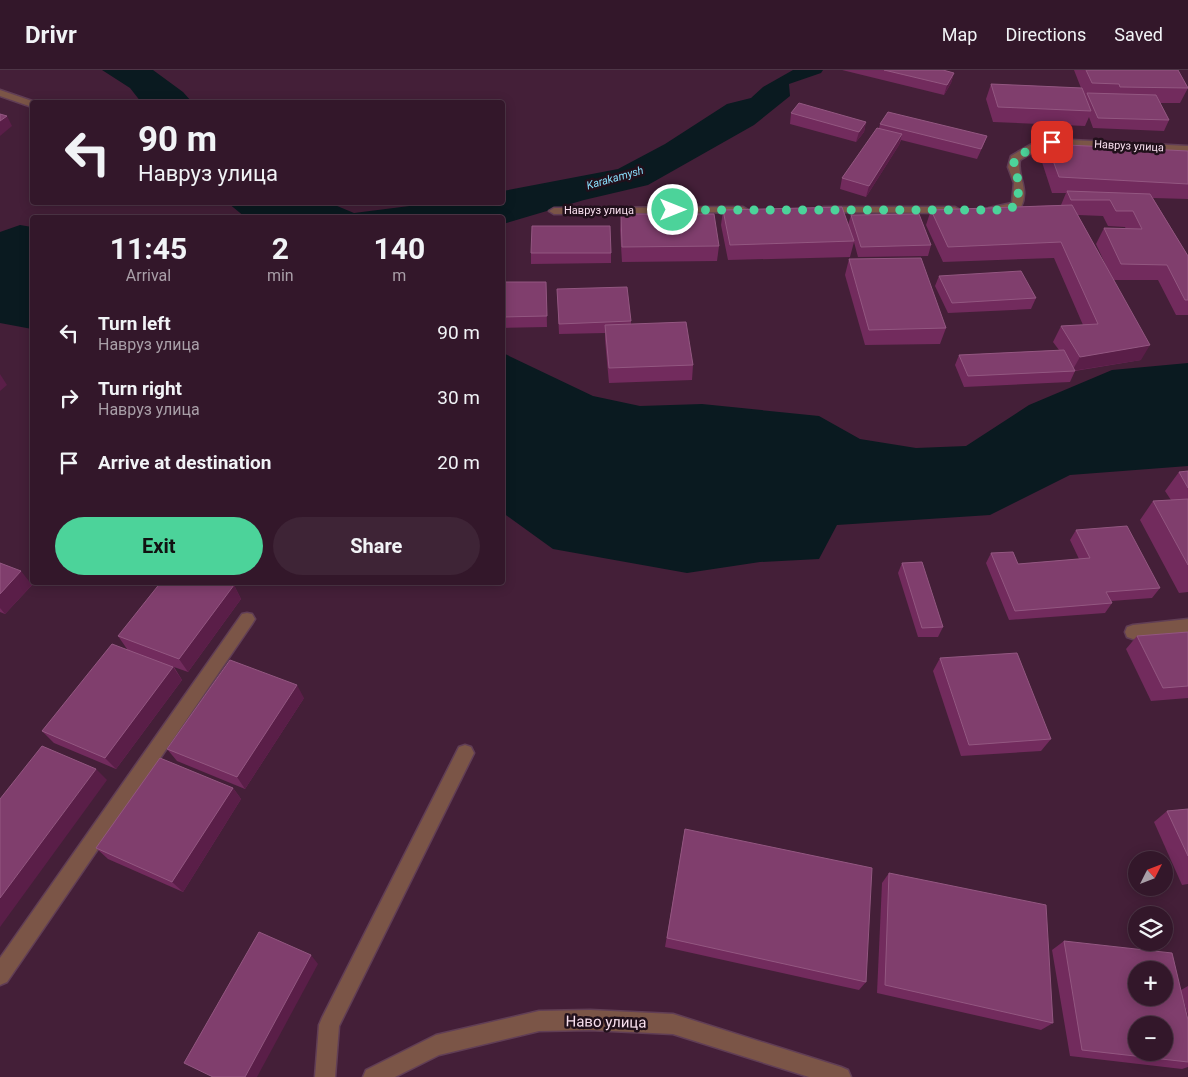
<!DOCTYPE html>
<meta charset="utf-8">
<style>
:root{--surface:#33172a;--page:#3e2436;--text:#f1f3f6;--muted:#a99fa8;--line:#4e3647;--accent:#4cd39a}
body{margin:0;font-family:Roboto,sans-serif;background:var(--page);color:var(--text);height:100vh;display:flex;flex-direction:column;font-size:19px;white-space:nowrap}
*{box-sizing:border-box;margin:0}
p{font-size:16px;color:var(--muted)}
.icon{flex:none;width:28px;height:28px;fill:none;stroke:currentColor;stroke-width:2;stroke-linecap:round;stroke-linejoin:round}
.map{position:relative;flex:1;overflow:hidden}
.panel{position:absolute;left:30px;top:145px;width:475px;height:370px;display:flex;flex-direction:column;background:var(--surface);border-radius:5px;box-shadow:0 2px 12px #0003,0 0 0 1px var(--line)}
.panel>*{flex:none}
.hud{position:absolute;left:30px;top:30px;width:475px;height:105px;border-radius:5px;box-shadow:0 2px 12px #0003,0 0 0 1px var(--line);background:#33172a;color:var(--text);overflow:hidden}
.needle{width:32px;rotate:48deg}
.buttons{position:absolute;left:1128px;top:781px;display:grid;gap:10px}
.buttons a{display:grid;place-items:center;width:45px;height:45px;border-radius:50%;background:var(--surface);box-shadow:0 2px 12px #0003,0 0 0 1px var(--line);font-size:25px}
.pin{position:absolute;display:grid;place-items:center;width:42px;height:42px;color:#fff;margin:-21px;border-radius:10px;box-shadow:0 2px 8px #0006}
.me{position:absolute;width:55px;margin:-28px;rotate:90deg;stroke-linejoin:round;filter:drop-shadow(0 0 4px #0008)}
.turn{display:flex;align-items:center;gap:18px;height:105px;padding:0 25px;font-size:22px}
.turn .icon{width:65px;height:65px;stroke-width:2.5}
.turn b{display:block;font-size:35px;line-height:42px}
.eta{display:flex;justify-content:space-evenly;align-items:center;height:85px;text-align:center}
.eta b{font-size:30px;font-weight:700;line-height:35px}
.primary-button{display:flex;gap:10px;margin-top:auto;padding:10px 25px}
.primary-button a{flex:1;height:58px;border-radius:30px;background:var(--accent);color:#111;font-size:20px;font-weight:700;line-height:58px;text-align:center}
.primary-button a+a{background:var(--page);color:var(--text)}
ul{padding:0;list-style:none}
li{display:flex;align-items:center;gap:15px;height:65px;padding:0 25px}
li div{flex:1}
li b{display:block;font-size:19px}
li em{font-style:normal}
header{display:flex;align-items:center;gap:30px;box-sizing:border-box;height:70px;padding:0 25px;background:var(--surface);border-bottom:1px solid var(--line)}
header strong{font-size:24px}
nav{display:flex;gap:28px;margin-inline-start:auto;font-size:18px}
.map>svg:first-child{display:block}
.water{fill:#0a1a20}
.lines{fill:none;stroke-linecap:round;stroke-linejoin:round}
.minor-casing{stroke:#613e55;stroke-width:3}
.minor{fill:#7b5547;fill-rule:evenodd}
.wall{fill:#722b5d;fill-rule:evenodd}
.shaded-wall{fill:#5a1e48}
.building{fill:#803e6d;stroke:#935781;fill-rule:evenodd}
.route{stroke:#4cd39a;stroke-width:9;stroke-dasharray:0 16.2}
.labels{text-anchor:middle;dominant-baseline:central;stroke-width:5;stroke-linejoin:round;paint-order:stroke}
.far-street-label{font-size:11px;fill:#f8dfee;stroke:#21101b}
.far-water-label{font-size:11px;font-style:italic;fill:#89defb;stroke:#21101b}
.near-street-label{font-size:15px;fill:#f8dfee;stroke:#21101b}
</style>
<header>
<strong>Drivr</strong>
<nav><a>Map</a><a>Directions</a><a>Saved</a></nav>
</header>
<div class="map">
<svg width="1188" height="1007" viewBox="0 0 1188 1007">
<rect width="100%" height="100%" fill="#441f38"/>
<!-- water -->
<g class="water">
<polygon points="102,0 153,0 183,22 192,32 141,32 130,18"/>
<polygon points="793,0 823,0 821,3 789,14 790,26 754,55 648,115 584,130 503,154 502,148 245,147 228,133 330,133 354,143 433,133 502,132 503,121 618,99 665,74 727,34 751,28 763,17"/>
<polygon points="20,155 32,157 32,259 0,253 0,162"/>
<polygon points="503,283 593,326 640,336 702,334 819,346 860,369 916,378 966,376 1029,335 1112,300 1188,293 1188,396 1070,405 990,445 837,455 819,489 760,492 687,503 553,479 503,443"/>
</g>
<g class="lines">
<!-- minor casing -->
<g class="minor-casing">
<g id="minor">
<polygon points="0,20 35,32 36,32 32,32 32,37 0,26"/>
<path d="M1052,69L1188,76V82L1052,75L1038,79L1020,90C1016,105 1030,118 1021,137L1008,142H989V138L1012,133L1014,113L1008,97L1011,86L1030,75Z"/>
<polygon points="743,137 748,140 747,142 554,144 549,141 554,138"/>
<polygon points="823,137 955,137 960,140 955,143 819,142 818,140"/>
<polygon points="247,543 252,544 255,549 252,554 7,912 0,915 0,888 242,544"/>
<polygon points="1188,549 1188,563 1133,569 1127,567 1125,562 1127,557 1133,555"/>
<polygon points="465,675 471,677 474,683 339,956 335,1007 315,1007 319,955 322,948 459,677"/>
<polygon points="590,940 673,944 841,997 848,1000 851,1007 809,1007 673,964 590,960 539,961 439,985 395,1007 363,1007 366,1000 436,965 539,941"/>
</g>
</g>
<!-- minor -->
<use href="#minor" class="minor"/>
</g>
<!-- wall -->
<g class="wall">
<polygon points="842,0 943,0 954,3 951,13 944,25"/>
<polygon points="1074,0 1178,0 1188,18 1180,33 1160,33 1169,50 1164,61 1093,58 1089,47 1085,56 993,52 986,29 991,14 1081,18"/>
<polygon points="791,43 866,52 864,62 856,72 790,54"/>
<polygon points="880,54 987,66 983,76 977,89 901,70 899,75 866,127 840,119 842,108 879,58"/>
<path d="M1047,74L1188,81V129L1153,128L1188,186V245H1176L1158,210H1114L1141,290L1075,301L1070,312L964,317L955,295L959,285L1059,280L1053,272L1061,256L1083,255L1054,188L943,192L926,155L931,140L1061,135L1066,123H1052L1041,89ZM1078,145L1103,146L1108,156L1125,157L1126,159L1104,158L1096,174L1107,198Z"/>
<polygon points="723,140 848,155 851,145 931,175 928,186 858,187 854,172 850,187 728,190 721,155"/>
<polygon points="621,144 719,176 717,191 622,192 620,160"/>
<polygon points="531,183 611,183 611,193 531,194"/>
<polygon points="849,189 946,258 940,274 865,275 845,205"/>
<polygon points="939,206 1036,228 1031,239 948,243 935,216"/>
<polygon points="502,212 546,212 547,257 502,258"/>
<polygon points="557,219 631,251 631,254 693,295 692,310 609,313 605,270 605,263 559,264"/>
<polygon points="1188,401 1188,522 1179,523 1140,450 1153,431 1171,430 1165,421 1179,402"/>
<polygon points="1076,460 1160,518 1152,528 1111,531 1112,533 1105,543 1009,550 986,493 991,483 1018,494 1079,489 1070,470"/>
<polygon points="0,493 32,515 5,544 0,542"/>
<polygon points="902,493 943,557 938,567 918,567 898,503"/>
<polygon points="234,515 241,529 188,602 174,597 182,610 116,699 54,673 42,661 127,579 118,566"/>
<polygon points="1188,562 1188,628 1151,631 1126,579 1137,566"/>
<polygon points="940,588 1051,669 1041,681 961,686 933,601"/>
<polygon points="304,628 245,719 177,691 167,679"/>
<polygon points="233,718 241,729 183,822 108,789 96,778"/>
<polygon points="1188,739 1188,814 1182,815 1154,752 1167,741"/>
<polygon points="685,759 866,912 859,920 665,877"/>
<polygon points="889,803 1053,953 1041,960 877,923 882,813"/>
<polygon points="1064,871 1181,920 1188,916 1188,946 1183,928 1188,950 1188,997 1182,999 1070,986 1052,880"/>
</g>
<!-- shaded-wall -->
<g class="shaded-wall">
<polygon points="954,3 951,13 944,25 947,15"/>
<polygon points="7,46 12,56 0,66 0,51"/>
<polygon points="866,52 864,62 856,72 859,62"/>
<polygon points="902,64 899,75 866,127 869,116"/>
<polygon points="1150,275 1141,290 1072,301 1080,287"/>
<polygon points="0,304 7,315 0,321"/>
<polygon points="21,501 32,515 5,544 0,538 0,524"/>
<polygon points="234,515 241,529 188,602 179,589"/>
<polygon points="173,597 182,610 116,699 105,688"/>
<polygon points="297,615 304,628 245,719 237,707"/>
<polygon points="96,699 107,710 0,857 0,828"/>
<polygon points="233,718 241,729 183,822 172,812"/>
<polygon points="311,885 318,894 257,1007 245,1007"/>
</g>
<!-- building -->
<g class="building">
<polygon points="884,0 943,0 954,3 947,15"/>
<polygon points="1086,0 1178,0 1188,18 1120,17 1119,14 1092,13"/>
<polygon points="991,14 1082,18 1091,41 998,37"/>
<polygon points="1087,23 1156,25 1169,50 1098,48"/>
<polygon points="799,33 866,52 859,62 791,43"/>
<polygon points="888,42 987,66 981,79 880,54"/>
<polygon points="0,44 7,46 0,51"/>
<polygon points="877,58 902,64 869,116 842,108"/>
<polygon points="1047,74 1188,81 1188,114 1059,107"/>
<polygon points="1067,121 1150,124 1188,186 1188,230 1185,230 1167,195 1121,194 1104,158 1142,159 1133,141 1116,141 1110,130 1071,130"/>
<polygon points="1072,135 1150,275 1080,287 1061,256 1098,254 1061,172 948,177 931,140"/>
<polygon points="842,137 854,171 730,175 723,140"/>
<polygon points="621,144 714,144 719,176 622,177"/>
<polygon points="919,144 931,175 861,177 851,145"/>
<polygon points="532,156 610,156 611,183 531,183"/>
<polygon points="921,188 946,258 869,260 849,189"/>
<polygon points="1021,201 1036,228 952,233 939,206"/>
<polygon points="502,212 546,212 547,246 502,247"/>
<polygon points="627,217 631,251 559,254 557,219"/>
<polygon points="686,252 693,295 609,298 605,255"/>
<polygon points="1064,280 1075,301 968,306 959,285"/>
<polygon points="1188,401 1188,418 1179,402"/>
<polygon points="1188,429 1188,495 1153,431"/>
<polygon points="1127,456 1160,518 1106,522 1112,533 1015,541 991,483 1013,482 1018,494 1090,488 1076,460"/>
<polygon points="922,492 943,557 922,558 902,493"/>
<polygon points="0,493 21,501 0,524"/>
<polygon points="161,512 226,512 234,515 179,589 118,566"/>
<polygon points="1188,562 1188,616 1163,618 1137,566"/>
<polygon points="112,574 173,597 105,688 42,661"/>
<polygon points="1017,583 1051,669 969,675 940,588"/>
<polygon points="230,590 297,615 237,707 167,679"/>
<polygon points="42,676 96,699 0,828 0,729"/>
<polygon points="160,688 233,718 172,812 96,778"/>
<polygon points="1188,739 1188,786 1167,741"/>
<polygon points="685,759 872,798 866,912 667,868"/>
<polygon points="889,803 1046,835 1053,953 885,915"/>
<polygon points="259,862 311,885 245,1007 213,1007 184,993"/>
<path d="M1064,871L1172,883L1188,950V992L1082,980ZM1136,900H1164V928H1136ZM1136,955H1164V982H1136Z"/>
</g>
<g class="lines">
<!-- route -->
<polyline class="route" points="673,140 1008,140 1016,135 1020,114 1013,97 1015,88 1034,77 1052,72"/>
</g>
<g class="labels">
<!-- far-street labels -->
<g class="far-street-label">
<text transform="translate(1129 76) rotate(3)">Навруз улица</text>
<text x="599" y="140">Навруз улица</text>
</g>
<!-- far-water labels -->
<g class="far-water-label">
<text transform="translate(615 108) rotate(-16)">Karakamysh</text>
</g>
<!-- near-street labels -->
<g class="near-street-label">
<text transform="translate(606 952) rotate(1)">Наво улица</text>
</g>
</g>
</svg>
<div class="buttons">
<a><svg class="needle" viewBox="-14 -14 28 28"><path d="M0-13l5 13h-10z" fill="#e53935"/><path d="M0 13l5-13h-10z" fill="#a99fa8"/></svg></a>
<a><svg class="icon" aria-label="layers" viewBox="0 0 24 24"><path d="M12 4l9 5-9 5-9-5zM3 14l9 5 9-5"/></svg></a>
<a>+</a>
<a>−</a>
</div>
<div class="pin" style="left:1052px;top:72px;background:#d93025"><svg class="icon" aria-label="arrive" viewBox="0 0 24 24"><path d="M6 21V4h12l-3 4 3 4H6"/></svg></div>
<svg class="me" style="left:673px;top:140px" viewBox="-20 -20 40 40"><circle r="17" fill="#4cd39a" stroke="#fff" stroke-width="3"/><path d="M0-11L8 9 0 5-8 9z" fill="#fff"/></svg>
<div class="hud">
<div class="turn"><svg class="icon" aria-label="left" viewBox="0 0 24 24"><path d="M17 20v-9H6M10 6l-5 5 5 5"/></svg><div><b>90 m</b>Навруз улица</div></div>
</div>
<section class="panel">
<div class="eta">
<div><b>11:45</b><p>Arrival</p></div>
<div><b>2</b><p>min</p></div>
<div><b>140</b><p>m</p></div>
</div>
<ul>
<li><svg class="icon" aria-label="left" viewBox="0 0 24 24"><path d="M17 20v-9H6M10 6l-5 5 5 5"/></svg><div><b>Turn left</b><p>Навруз улица</p></div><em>90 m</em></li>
<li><svg class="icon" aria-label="right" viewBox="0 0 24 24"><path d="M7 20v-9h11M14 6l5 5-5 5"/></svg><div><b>Turn right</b><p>Навруз улица</p></div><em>30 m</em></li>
<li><svg class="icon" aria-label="arrive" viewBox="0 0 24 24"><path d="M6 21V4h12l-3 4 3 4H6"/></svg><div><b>Arrive at destination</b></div><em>20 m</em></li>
</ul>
<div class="primary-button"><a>Exit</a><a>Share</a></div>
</section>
</div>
